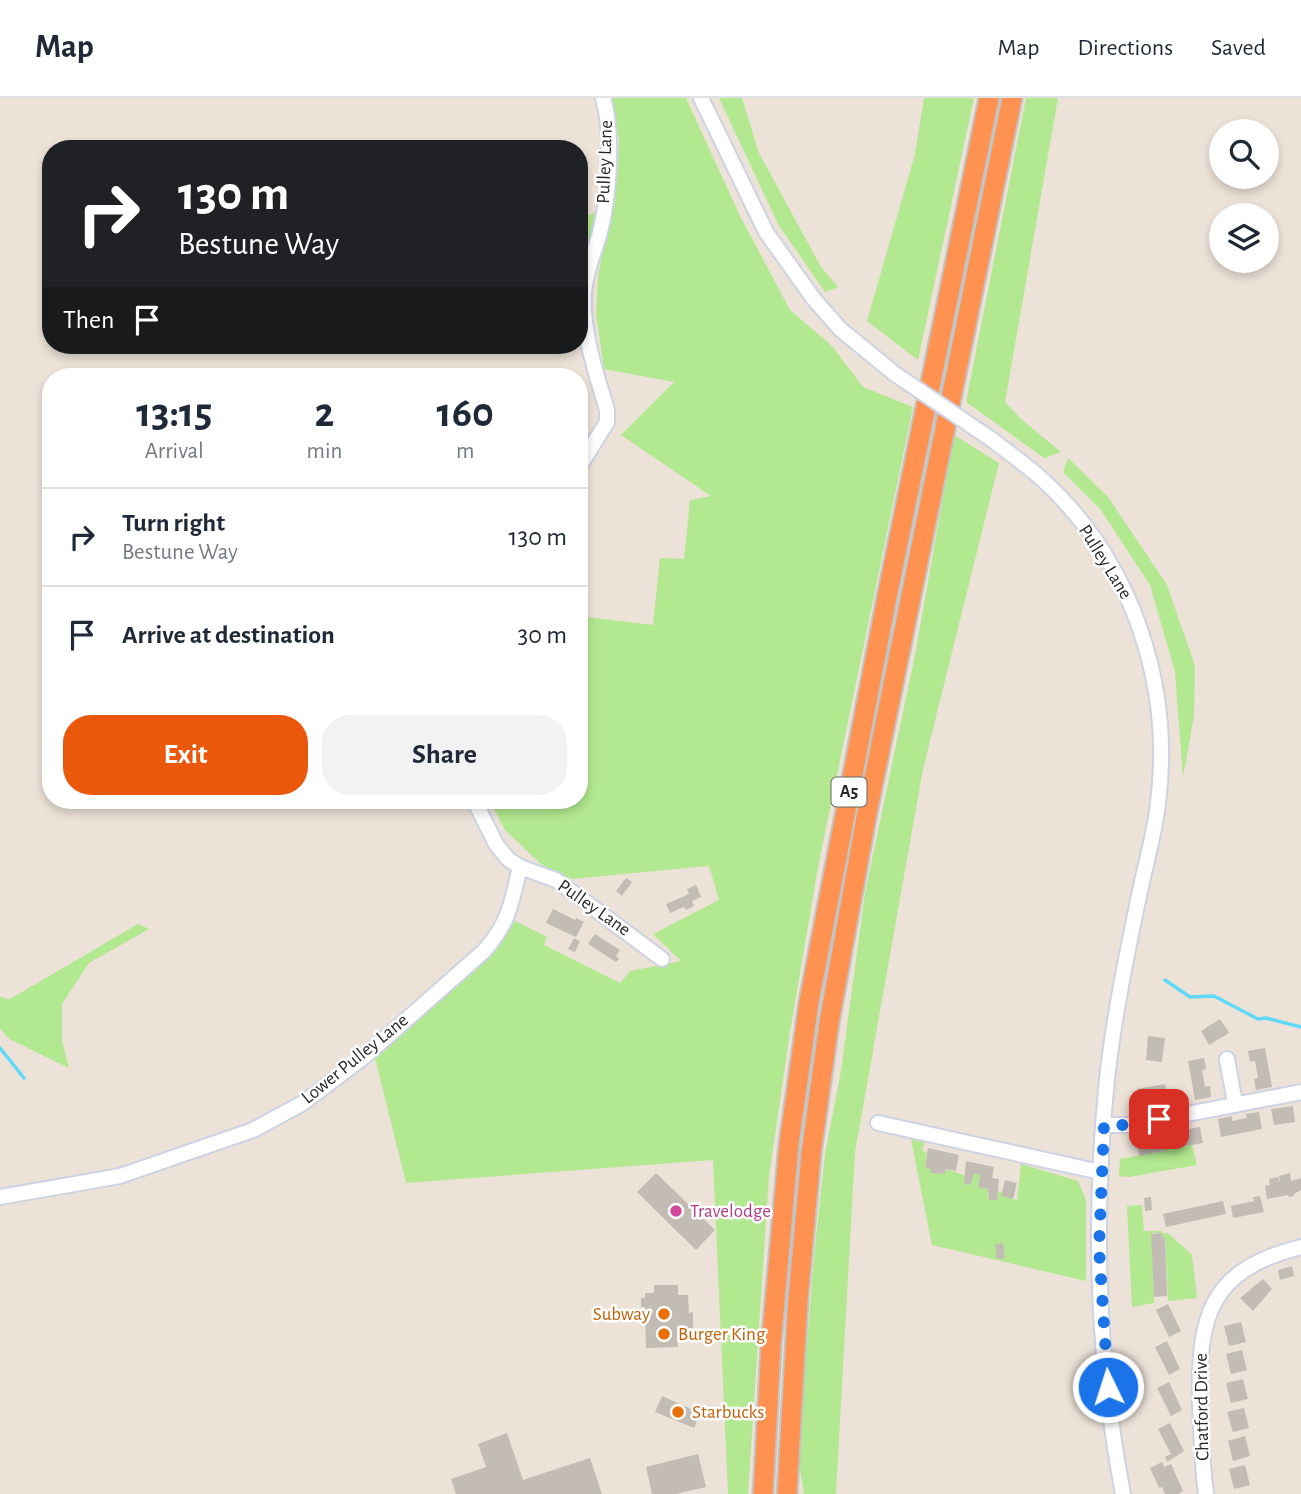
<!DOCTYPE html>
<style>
:root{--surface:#fff;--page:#f2f2f3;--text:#1f2937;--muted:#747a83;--line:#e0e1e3;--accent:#ea580c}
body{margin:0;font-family:"Alegreya Sans",sans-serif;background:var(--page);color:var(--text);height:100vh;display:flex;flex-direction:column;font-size:26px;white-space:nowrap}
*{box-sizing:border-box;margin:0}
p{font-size:23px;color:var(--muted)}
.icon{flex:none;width:38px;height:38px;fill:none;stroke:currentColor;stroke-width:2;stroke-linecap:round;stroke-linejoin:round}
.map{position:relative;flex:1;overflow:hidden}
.sheet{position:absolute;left:42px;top:270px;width:546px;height:441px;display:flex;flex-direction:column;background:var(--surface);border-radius:28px;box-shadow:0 4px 10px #0003}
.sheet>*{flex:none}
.top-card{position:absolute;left:42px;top:42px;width:546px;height:214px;border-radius:28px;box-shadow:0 4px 10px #0003;background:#202124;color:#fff;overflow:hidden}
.tools{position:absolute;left:1209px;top:21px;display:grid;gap:14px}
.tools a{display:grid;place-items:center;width:70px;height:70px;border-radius:50%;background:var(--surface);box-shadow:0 4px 10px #0003;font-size:35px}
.pin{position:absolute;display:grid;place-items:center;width:60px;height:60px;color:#fff;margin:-30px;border-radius:14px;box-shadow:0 4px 10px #0006}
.me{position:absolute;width:77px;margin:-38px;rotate:356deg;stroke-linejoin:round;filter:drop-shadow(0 0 5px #0008)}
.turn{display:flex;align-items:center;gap:24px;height:147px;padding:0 21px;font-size:32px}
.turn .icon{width:91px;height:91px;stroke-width:2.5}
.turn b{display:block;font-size:49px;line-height:60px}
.then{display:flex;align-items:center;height:66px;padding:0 21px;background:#0003;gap:14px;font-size:26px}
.eta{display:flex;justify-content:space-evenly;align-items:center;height:119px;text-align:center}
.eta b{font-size:42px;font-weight:700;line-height:49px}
.action{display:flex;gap:14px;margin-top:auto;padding:14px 21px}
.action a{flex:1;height:80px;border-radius:28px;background:var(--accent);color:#fff;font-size:28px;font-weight:700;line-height:80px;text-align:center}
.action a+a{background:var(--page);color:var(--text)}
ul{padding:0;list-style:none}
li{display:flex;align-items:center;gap:21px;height:98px;padding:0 21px;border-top:2px solid var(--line)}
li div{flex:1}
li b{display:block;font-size:26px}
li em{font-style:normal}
header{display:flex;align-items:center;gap:42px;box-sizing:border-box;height:98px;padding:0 35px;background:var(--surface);border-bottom:2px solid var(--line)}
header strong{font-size:33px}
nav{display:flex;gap:38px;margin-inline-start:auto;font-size:24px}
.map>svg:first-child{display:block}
.green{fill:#b2e88f}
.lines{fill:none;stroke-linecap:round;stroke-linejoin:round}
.stream{stroke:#60d9f9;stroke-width:3.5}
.building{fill:#c3bcb5}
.minor-casing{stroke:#cdd3e3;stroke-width:18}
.highway-casing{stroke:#c3c3c3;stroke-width:23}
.minor{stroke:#fff;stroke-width:14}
.highway{stroke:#ff9250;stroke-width:19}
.minor-bridge-casing{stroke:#cdd3e3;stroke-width:18;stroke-linecap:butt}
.minor-bridge{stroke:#fff;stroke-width:14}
.route{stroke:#1a73e8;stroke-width:12;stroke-dasharray:0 21.6}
.hotel-dot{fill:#d1479c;stroke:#fff;stroke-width:2.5}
.food-dot{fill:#e8710a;stroke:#fff;stroke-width:2.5}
.labels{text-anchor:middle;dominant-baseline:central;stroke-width:5;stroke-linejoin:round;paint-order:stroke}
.shield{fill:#fff;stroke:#686868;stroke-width:2}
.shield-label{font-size:18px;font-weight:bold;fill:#282828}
.street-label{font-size:19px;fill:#282828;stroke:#fff}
.hotel-label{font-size:19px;fill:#b23c85;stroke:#fff;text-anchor:start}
.food-label{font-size:19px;fill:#c56008;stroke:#fff;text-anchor:start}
</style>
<header>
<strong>Map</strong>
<nav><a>Map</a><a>Directions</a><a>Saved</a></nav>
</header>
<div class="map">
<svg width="1301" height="1396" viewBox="0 0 1301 1396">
<rect width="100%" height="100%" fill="#ece2d8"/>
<!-- green -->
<g class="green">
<polygon points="609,0 686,0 740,118 790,212 831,247 863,289 913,309 818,769 790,934 769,1078 748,1396 728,1396 713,1062 406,1085 375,960 480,862 515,823 547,839 544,847 620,885 630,873 681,863 653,836 719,802 709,768 571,781 542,767 505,732 489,702 579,702 579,518 653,527 660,460 684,461 690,402 711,398 621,337 674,284 604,271 596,216 598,179 618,73 619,41"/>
<polygon points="719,0 742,0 759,55 821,169 838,189 825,194 778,126"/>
<polygon points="924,0 974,0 918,262 867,223 915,56"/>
<polygon points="1026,0 1058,0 1005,304 1021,321 1061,354 1044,360 966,304"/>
<polygon points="595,114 589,153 579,155 579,122"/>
<polygon points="954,337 999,365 923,671 855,1054 836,1396 804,1396 798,1359 814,1158 825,1056 841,973 865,795 915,557"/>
<polygon points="1068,360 1108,399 1167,487 1195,568 1194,618 1183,679 1175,574 1150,487 1101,412 1063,374"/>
<polygon points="138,826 149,831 89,865 62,906 62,943 69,970 9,941 0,930 0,899 10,901"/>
<polygon points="911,1041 924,1044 922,1053 927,1054 925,1070 931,1071 931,1075 945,1076 946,1071 966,1078 964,1086 971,1087 974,1075 980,1077 978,1089 988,1091 989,1102 997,1102 996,1093 1002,1094 1002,1098 1017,1102 1021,1066 1078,1083 1086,1102 1086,1183 932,1147"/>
<polygon points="1179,1046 1180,1049 1192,1047 1197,1067 1129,1079 1119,1078 1120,1061 1167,1052 1167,1048"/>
<polygon points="1142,1107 1144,1133 1162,1133 1162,1135 1168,1135 1192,1157 1197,1200 1168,1203 1165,1139 1162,1139 1161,1135 1152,1135 1154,1205 1132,1209 1127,1108"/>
</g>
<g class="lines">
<!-- stream -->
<g class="stream">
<polyline points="1165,882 1190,899 1214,898 1258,921 1266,920 1301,929"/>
<polyline points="0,950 24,980"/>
</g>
</g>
<!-- building -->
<g class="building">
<polygon points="626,780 632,784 622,798 616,793"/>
<polygon points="696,787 701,799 692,803 694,808 686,812 684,809 670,815 666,806 689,796 687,791"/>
<polygon points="553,811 575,822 576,820 584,824 576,839 546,825"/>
<polygon points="595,836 620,852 616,858 619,861 616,864 588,846"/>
<polygon points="574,840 580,843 575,854 568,851"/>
<polygon points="1220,921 1229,935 1209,947 1201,933"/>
<polygon points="1148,938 1165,940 1162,964 1146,962"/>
<polygon points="1265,950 1272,989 1256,992 1254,981 1258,980 1255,963 1250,964 1248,953"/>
<polygon points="1204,960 1206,971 1202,972 1205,989 1210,988 1211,999 1195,1002 1188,963"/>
<polygon points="1165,986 1169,1002 1155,1004 1154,1001 1139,1003 1137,991"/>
<polygon points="1293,1008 1295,1024 1274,1027 1271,1011"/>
<polygon points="1259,1014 1262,1031 1221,1039 1218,1021 1232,1018 1232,1023 1247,1020 1246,1016"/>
<polygon points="1200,1029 1203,1045 1180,1049 1177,1033"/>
<polygon points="1165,1036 1168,1052 1139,1058 1137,1045 1152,1042 1151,1039"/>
<polygon points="928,1050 959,1057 956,1073 946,1071 945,1076 930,1075 931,1071 925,1070"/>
<polygon points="966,1063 994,1069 992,1080 999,1081 997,1102 989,1102 988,1091 978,1089 980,1077 974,1075 971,1087 964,1086"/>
<polygon points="656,1075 715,1132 696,1152 637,1094"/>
<polygon points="1290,1075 1291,1083 1301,1080 1301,1092 1294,1096 1294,1098 1289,1099 1288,1097 1267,1101 1265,1088 1270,1087 1269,1081 1278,1079 1280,1085 1279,1078"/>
<polygon points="1005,1082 1017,1085 1013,1101 1001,1098"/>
<polygon points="1260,1098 1264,1114 1233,1120 1231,1108 1254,1103 1253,1099"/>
<polygon points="1151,1099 1152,1112 1145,1113 1144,1100"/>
<polygon points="1223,1103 1226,1116 1166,1129 1163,1116"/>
<polygon points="1162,1135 1162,1139 1165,1139 1167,1198 1154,1199 1151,1136"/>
<polygon points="1003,1145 1005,1160 997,1161 995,1146"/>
<polygon points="1292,1168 1294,1178 1280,1182 1278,1172"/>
<polygon points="1263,1181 1272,1191 1253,1213 1240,1200"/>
<polygon points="654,1187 678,1187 678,1197 688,1197 689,1215 693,1214 693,1230 677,1230 678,1249 646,1250 645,1209 641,1209 641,1200 645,1200 645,1195 654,1195"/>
<polygon points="1168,1206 1181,1233 1169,1239 1156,1212"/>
<polygon points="1241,1224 1246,1244 1229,1248 1224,1228"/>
<polygon points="1167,1243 1180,1271 1169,1277 1155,1249"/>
<polygon points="1242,1252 1247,1272 1231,1276 1226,1256"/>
<polygon points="1243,1281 1248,1301 1231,1305 1226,1285"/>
<polygon points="1169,1284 1182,1312 1171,1318 1157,1290"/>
<polygon points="662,1298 700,1315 694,1330 655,1314"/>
<polygon points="1244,1310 1249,1330 1233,1334 1227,1314"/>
<polygon points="1170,1325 1184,1353 1167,1364 1165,1359 1171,1356 1158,1331"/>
<polygon points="507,1335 523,1382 590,1360 602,1396 456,1396 451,1381 486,1369 478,1346"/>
<polygon points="1245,1338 1250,1358 1233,1363 1228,1343"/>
<polygon points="698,1356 706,1389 675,1396 652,1396 646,1369"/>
<polygon points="1162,1364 1164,1369 1171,1366 1183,1393 1178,1396 1165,1396 1162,1389 1159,1390 1150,1370"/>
<polygon points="1245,1367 1250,1387 1234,1391 1229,1371"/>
</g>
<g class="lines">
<!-- minor casing -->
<g class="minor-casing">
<g id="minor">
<polyline points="701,0 766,134 813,200 840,231 895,276"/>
<path d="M991,341C1009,355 1028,368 1044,383C1132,464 1173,587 1158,705C1155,734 1146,764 1140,793C1127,855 1114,918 1107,981C1093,1119 1097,1260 1123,1396"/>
<path d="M579,369L607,324V312C596,275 582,235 584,196C585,176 593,157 599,138C609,101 614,38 603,0"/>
<polyline points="474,702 496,746 508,761 520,769 556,782 662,861"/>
<polyline points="1227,961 1235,1005"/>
<polyline points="878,1025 1100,1074"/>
<polyline points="1104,1027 1131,1027 1301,994"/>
<path d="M0,1099L120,1078L253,1032L303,1005L364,959L484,853C510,823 511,806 520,769"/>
<path d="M1206,1396C1202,1366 1201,1335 1200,1305C1198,1218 1209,1172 1301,1149"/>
</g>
</g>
<!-- highway casing -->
<g class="highway-casing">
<g id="highway">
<polyline points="763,1396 771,1248 789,1046 809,904 887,499 989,0"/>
<polyline points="787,1396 798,1201 811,1056 829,925 866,720 1012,0"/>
</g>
</g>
<!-- minor -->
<use href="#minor" class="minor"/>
<!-- highway -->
<use href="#highway" class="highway"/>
<!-- minor-bridge casing -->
<g class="minor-bridge-casing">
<polyline id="minor-bridge" points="895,276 991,341"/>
</g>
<!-- minor-bridge -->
<use href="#minor-bridge" class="minor-bridge"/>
</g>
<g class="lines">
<!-- route -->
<polyline class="route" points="1108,1289 1099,1150 1104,1027 1131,1027 1159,1021"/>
</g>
<!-- markers -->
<circle class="hotel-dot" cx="676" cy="1113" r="7"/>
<g class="food-dot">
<circle cx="664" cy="1216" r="7"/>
<circle cx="664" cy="1236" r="7"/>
<circle cx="678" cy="1314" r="7"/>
</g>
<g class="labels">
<!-- shield labels -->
<rect class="shield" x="831.5" y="679.5" width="35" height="29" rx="5"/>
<g class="shield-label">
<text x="849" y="694">A5</text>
</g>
<!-- street labels -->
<g class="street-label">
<text transform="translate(605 64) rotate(-88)">Pulley Lane</text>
<text transform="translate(1105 464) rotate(58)">Pulley Lane</text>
<text transform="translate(594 810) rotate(35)">Pulley Lane</text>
<text transform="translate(355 961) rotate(-39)">Lower Pulley Lane</text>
<text transform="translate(1202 1309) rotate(-91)">Chatford Drive</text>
</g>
<!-- hotel labels -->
<g class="hotel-label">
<text x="690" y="1113">Travelodge</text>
</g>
<!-- food labels -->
<g class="food-label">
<text x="650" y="1216" text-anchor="end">Subway</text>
<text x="678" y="1236">Burger King</text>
<text x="692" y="1314">Starbucks</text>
</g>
</g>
</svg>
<div class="tools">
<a><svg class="icon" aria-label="search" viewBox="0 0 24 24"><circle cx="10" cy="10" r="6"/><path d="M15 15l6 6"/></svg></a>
<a><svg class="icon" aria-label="layers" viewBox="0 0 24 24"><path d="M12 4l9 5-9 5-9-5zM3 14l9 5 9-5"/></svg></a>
</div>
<div class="pin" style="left:1159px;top:1021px;background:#d93025"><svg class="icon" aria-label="arrive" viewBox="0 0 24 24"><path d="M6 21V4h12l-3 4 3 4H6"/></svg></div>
<svg class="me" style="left:1108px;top:1289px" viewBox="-20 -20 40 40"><circle r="17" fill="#1a73e8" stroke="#fff" stroke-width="3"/><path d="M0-11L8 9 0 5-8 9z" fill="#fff"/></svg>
<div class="top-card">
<div class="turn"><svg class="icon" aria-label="right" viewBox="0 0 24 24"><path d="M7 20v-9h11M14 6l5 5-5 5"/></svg><div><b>130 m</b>Bestune Way</div></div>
<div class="then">Then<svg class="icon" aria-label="arrive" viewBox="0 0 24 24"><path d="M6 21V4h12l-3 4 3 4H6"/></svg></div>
</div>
<section class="sheet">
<div class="eta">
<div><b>13:15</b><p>Arrival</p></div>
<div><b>2</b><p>min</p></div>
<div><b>160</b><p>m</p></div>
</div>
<ul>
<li><svg class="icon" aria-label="right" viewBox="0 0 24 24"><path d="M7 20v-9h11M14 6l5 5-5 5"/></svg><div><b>Turn right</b><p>Bestune Way</p></div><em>130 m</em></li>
<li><svg class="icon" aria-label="arrive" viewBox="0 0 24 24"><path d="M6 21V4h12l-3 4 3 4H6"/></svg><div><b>Arrive at destination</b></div><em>30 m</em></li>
</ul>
<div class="action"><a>Exit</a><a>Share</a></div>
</section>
</div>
